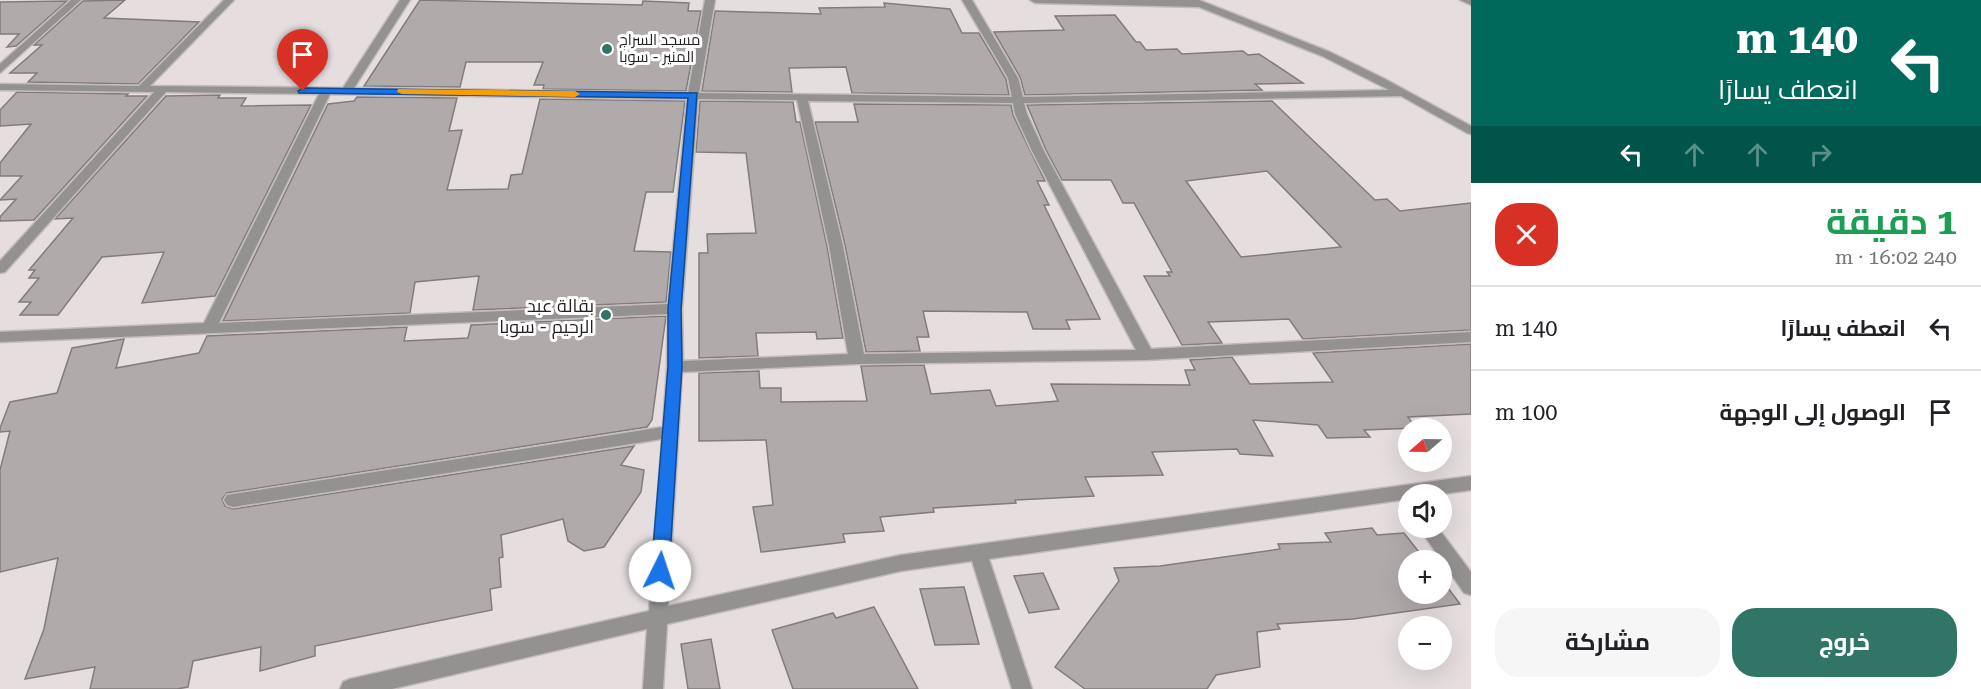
<!DOCTYPE html>
<html lang="ar">
<meta charset="utf-8">
<style>
:root{--surface:#fff;--page:#f6f6f6;--text:#202124;--muted:#757577;--line:#e0e0e0;--accent:#317567}
body{margin:0;font-family:"Roboto Serif",Cairo,serif;background:var(--page);color:var(--text);direction:rtl;height:100vh;display:flex;flex-direction:column;font-size:22px;white-space:nowrap}
*{box-sizing:border-box;margin:0}
p{font-size:20px;color:var(--muted)}
.icon{flex:none;width:33px;height:33px;fill:none;stroke:currentColor;stroke-width:2;stroke-linecap:round;stroke-linejoin:round}
.map{position:relative;flex:1;overflow:hidden;direction:ltr}
.side{display:flex;flex-direction:column;background:var(--surface);width:510px}
.side>*{flex:none}
.top-card{background:#00695c;color:#fff;overflow:hidden}
.needle{width:39px;rotate:250deg}
.buttons{position:absolute;left:1398px;top:418px;display:grid;gap:12px}
.buttons a{display:grid;place-items:center;width:54px;height:54px;border-radius:50%;background:var(--surface);box-shadow:0 6px 24px #0002;font-size:30px}
.pin{position:absolute;display:grid;place-items:center;width:51px;height:51px;color:#fff;margin:-62px -26px;border-radius:50% 50% 50% 0;rotate:-45deg;box-shadow:0 0 6px #0007}
.pin .icon{rotate:45deg}
.me{position:absolute;width:66px;margin:-33px;rotate:4deg;stroke-linejoin:round;filter:drop-shadow(0 0 4px #0008)}
.turn{display:flex;align-items:center;gap:21px;height:126px;padding:0 24px;font-size:27px}
.turn .icon{width:78px;height:78px;stroke-width:2.5}
.turn b{display:block;font-size:42px;line-height:51px}
.lanes{display:flex;align-items:center;height:57px;padding:0 24px;background:#0003;justify-content:center;gap:30px;direction:ltr}
.lanes .off{opacity:.35}
.round{display:grid;place-items:center;flex:none;width:63px;height:63px;border-radius:24px;background:var(--page)}
.head{display:flex;align-items:center;justify-content:space-between;height:102px;padding:0 24px}
h1{font-size:36px;font-weight:700;line-height:45px;color:#1e9e55}
.action{display:flex;gap:12px;margin-top:auto;padding:12px 24px}
.action a{flex:1;height:69px;border-radius:24px;background:var(--accent);color:#fff;font-size:24px;font-weight:700;line-height:69px;text-align:center}
.action a+a{background:var(--page);color:var(--text)}
ul{padding:0;list-style:none}
li{display:flex;align-items:center;gap:18px;height:84px;padding:0 24px;border-top:2px solid var(--line)}
li div{flex:1}
li b{display:block;font-size:22px}
li em{font-style:normal}
main{display:flex;flex:1;min-height:0}
.map>svg:first-child{display:block}
.building{fill:#b1aaab;stroke:#837c7d;stroke-width:1.5;fill-rule:evenodd}
.lines{fill:none;stroke-linecap:round;stroke-linejoin:round}
.minor-casing{stroke:#c2bbbc;stroke-width:3}
.minor{fill:#949191;fill-rule:evenodd}
.route{fill:#1a73e8;stroke:#114b97;stroke-width:1.5}
.slow{fill:#f59e0b}
.poi-dot{fill:#317567;stroke:#fff;stroke-width:2}
.labels{text-anchor:middle;dominant-baseline:central;stroke-width:6;stroke-linejoin:round;paint-order:stroke}
.far-poi-label{font-size:15px;fill:#221f20;stroke:#fff;text-anchor:start}
.poi-label{font-size:18px;fill:#221f20;stroke:#fff;text-anchor:end}
</style>
<main>
<section class="side">
<div class="top-card">
<div class="turn"><svg class="icon" aria-label="left" viewBox="0 0 24 24"><path d="M17 20v-9H6M10 6l-5 5 5 5"/></svg><div><b>140 m</b>انعطف يسارًا</div></div>
<div class="lanes"><svg class="icon" aria-label="left" viewBox="0 0 24 24"><path d="M17 20v-9H6M10 6l-5 5 5 5"/></svg><svg class="icon off" aria-label="ahead" viewBox="0 0 24 24"><path d="M12 20V5M6 11l6-6 6 6"/></svg><svg class="icon off" aria-label="ahead" viewBox="0 0 24 24"><path d="M12 20V5M6 11l6-6 6 6"/></svg><svg class="icon off" aria-label="right" viewBox="0 0 24 24"><path d="M7 20v-9h11M14 6l5 5-5 5"/></svg></div>
</div>
<div class="head"><div><h1>1 دقيقة</h1><p>240 m · 16:02</p></div><a class="round" style="background:#d93025;color:#fff"><svg class="icon" aria-label="close" viewBox="0 0 24 24"><path d="M6 6l12 12M18 6L6 18"/></svg></a></div>
<ul>
<li><svg class="icon" aria-label="left" viewBox="0 0 24 24"><path d="M17 20v-9H6M10 6l-5 5 5 5"/></svg><div><b>انعطف يسارًا</b></div><em>140 m</em></li>
<li><svg class="icon" aria-label="arrive" viewBox="0 0 24 24"><path d="M6 21V4h12l-3 4 3 4H6"/></svg><div><b>الوصول إلى الوجهة</b></div><em>100 m</em></li>
</ul>
<div class="action"><a>خروج</a><a>مشاركة</a></div>
</section>
<div class="map">
<svg width="1471" height="689" viewBox="0 0 1471 689">
<rect width="100%" height="100%" fill="#e5ddde"/>
<!-- building -->
<g class="building">
<polygon points="125,0 104,18 199,22 138,84 28,82 37,73 10,73 42,45 34,45 83,1"/>
<polygon points="420,0 642,5 643,1 689,3 688,11 701,11 686,91 543,89 544,85 534,85 543,62 466,62 460,87 364,86"/>
<polygon points="67,1 16,46 7,47 19,34 0,34 0,2"/>
<polygon points="884,3 950,9 962,33 979,33 1006,79 1009,95 852,93 846,67 789,68 792,92 702,91 715,11 821,14 819,8 885,7"/>
<polygon points="1115,15 1136,42 1140,42 1146,50 1177,49 1182,54 1243,51 1248,55 1259,54 1303,83 1255,84 1262,90 1025,95 1020,77 994,32 1064,30 1055,16"/>
<polygon points="17,92 128,94 126,96 147,96 34,220 0,221 0,217 16,199 0,200 22,176 0,176 0,163 31,124 0,126 0,110"/>
<polygon points="220,95 218,98 246,98 241,106 311,105 215,296 142,303 164,252 102,257 58,315 20,315 31,302 19,302 39,278 29,278 35,270 29,270 73,218 55,219 166,96"/>
<polygon points="357,97 457,98 449,131 462,130 447,190 508,189 511,175 522,174 540,99 685,101 673,192 646,192 634,251 671,252 666,302 473,310 479,276 415,282 410,313 223,321 328,104 354,101"/>
<polygon points="700,101 793,102 796,122 800,122 827,246 843,338 817,339 816,332 756,333 758,356 699,358 699,253 708,253 707,234 756,233 746,153 696,152"/>
<path d="M1272,101L1375,200L1387,199L1400,211L1471,203V330L1303,339L1289,319L1208,322L1222,343L1182,345L1144,276H1170L1167,272H1172L1134,203H1123L1111,180H1062L1046,150L1027,105ZM1267,171L1341,247L1241,257L1186,181Z"/>
<polygon points="854,104 1011,105 1013,115 1045,181 1037,181 1049,205 1044,205 1100,319 1066,320 1070,329 1033,329 1027,312 923,311 929,337 917,337 920,351 866,352 845,245 815,122 858,122"/>
<polygon points="666,316 652,420 647,427 227,493 222,499 225,506 233,509 634,446 621,465 644,470 641,492 604,547 584,551 568,541 563,519 501,535 503,557 499,558 501,587 490,589 492,610 315,646 315,656 260,671 261,647 193,661 188,687 177,689 90,689 95,667 25,679 44,629 58,558 0,572 0,470 10,431 0,432 0,428 10,402 57,393 72,348 124,339 116,368 199,353 207,336 407,327 404,341 468,338 471,325"/>
<polygon points="1471,344 1471,414 1408,417 1416,428 1364,430 1370,437 1327,438 1318,425 1253,420 1273,456 1240,454 1237,449 1152,452 1163,475 1085,477 1094,496 1015,500 1016,503 933,508 934,512 880,517 884,531 843,534 845,542 761,552 753,507 773,505 766,440 699,441 699,373 759,371 760,388 781,388 781,402 867,401 861,366 924,365 931,394 990,390 996,406 1058,401 1051,384 1190,385 1185,370 1195,370 1190,360 1232,357 1250,384 1333,382 1313,353"/>
<polygon points="1372,528 1377,535 1404,533 1426,561 1408,561 1408,594 1442,594 1442,580 1460,604 1353,619 1277,624 1280,629 1257,632 1260,667 1216,675 1207,689 1085,689 1055,667 1119,581 1114,568 1160,566 1280,549 1278,544 1331,542 1325,533"/>
<polygon points="1043,573 1059,609 1029,613 1014,576"/>
<polygon points="964,587 979,644 935,645 920,589"/>
<polygon points="874,607 918,689 793,689 772,630 833,613 836,618"/>
<polygon points="711,639 720,689 688,689 681,644"/>
</g>
<g class="lines">
<!-- minor casing -->
<g class="minor-casing">
<g id="minor">
<polygon points="71,0 81,0 0,73 0,64"/>
<path d="M224,0H234L150,86L343,88L400,0H410L354,88L688,93L705,0H715L699,93L1012,97L1008,78L962,0H972L1018,78L1023,97L1389,90L1322,56L1199,7L1035,3L1030,0H1199L1330,52L1385,79L1471,126V134L1467,133L1401,96L1024,103L1027,114L1044,151L1151,349L1471,332V342L1146,360L857,364L682,372L668,606L901,555L1471,476V490L1436,495H1408V499L989,559L1032,689H1012L972,561L901,571L667,624L663,689H643L647,629L392,689H340L343,682L350,679L649,611L662,439L233,507L227,505L224,500L227,495L663,427L667,367L668,314L0,342V332L204,323L319,94L166,92L5,272L0,273V261L154,92L0,90V84L139,86ZM330,94L687,99L668,304L219,323ZM698,99L797,100L829,246L848,354L683,361L682,309ZM808,101L1013,103L1015,114L1032,151L1136,350L864,354L843,246Z"/>
<polygon points="1460,0 1471,0 1471,5"/>
<polygon points="1419,528 1438,528 1471,572 1471,595 1464,593"/>
</g>
</g>
<!-- minor -->
<use href="#minor" class="minor"/>
</g>
<!-- route -->
<polygon class="route" points="303,88 697,93 681,309 682,367 669,571 666,576 660,578 654,576 651,571 668,367 668,309 688,98 299,93 298,91"/>
<!-- slow -->
<polygon class="slow" points="398,89 575,91 580,94 575,97 402,94 397,92"/>
<!-- markers -->
<g class="poi-dot">
<circle cx="607" cy="49" r="6"/>
<circle cx="606" cy="315" r="6"/>
</g>
<g class="labels">
<!-- far-poi labels -->
<g class="far-poi-label">
<text x="619" y="40">مسجد السراج<tspan x="619" dy="17">المنير - سوبا</tspan></text>
</g>
<!-- poi labels -->
<g class="poi-label">
<text x="594" y="305">بقالة عبد<tspan x="594" dy="21">الرحيم - سوبا</tspan></text>
</g>
</g>
</svg>
<div class="buttons">
<a><svg class="needle" viewBox="-14 -14 28 28"><path d="M0-13l5 13h-10z" fill="#e53935"/><path d="M0 13l5-13h-10z" fill="#757577"/></svg></a>
<a><svg class="icon" aria-label="sound" viewBox="0 0 24 24"><path d="M4 9h4l5-4v14l-5-4H4zM17 9q2 3 0 6"/></svg></a>
<a>+</a>
<a>−</a>
</div>
<div class="pin" style="left:303px;top:91px;background:#d93025"><svg class="icon" aria-label="arrive" viewBox="0 0 24 24"><path d="M6 21V4h12l-3 4 3 4H6"/></svg></div>
<svg class="me" style="left:660px;top:571px" viewBox="-20 -20 40 40"><circle r="19" fill="#fff"/><path d="M0-13L10 11 0 6-10 11z" fill="#1a73e8"/></svg>
</div>
</main>
